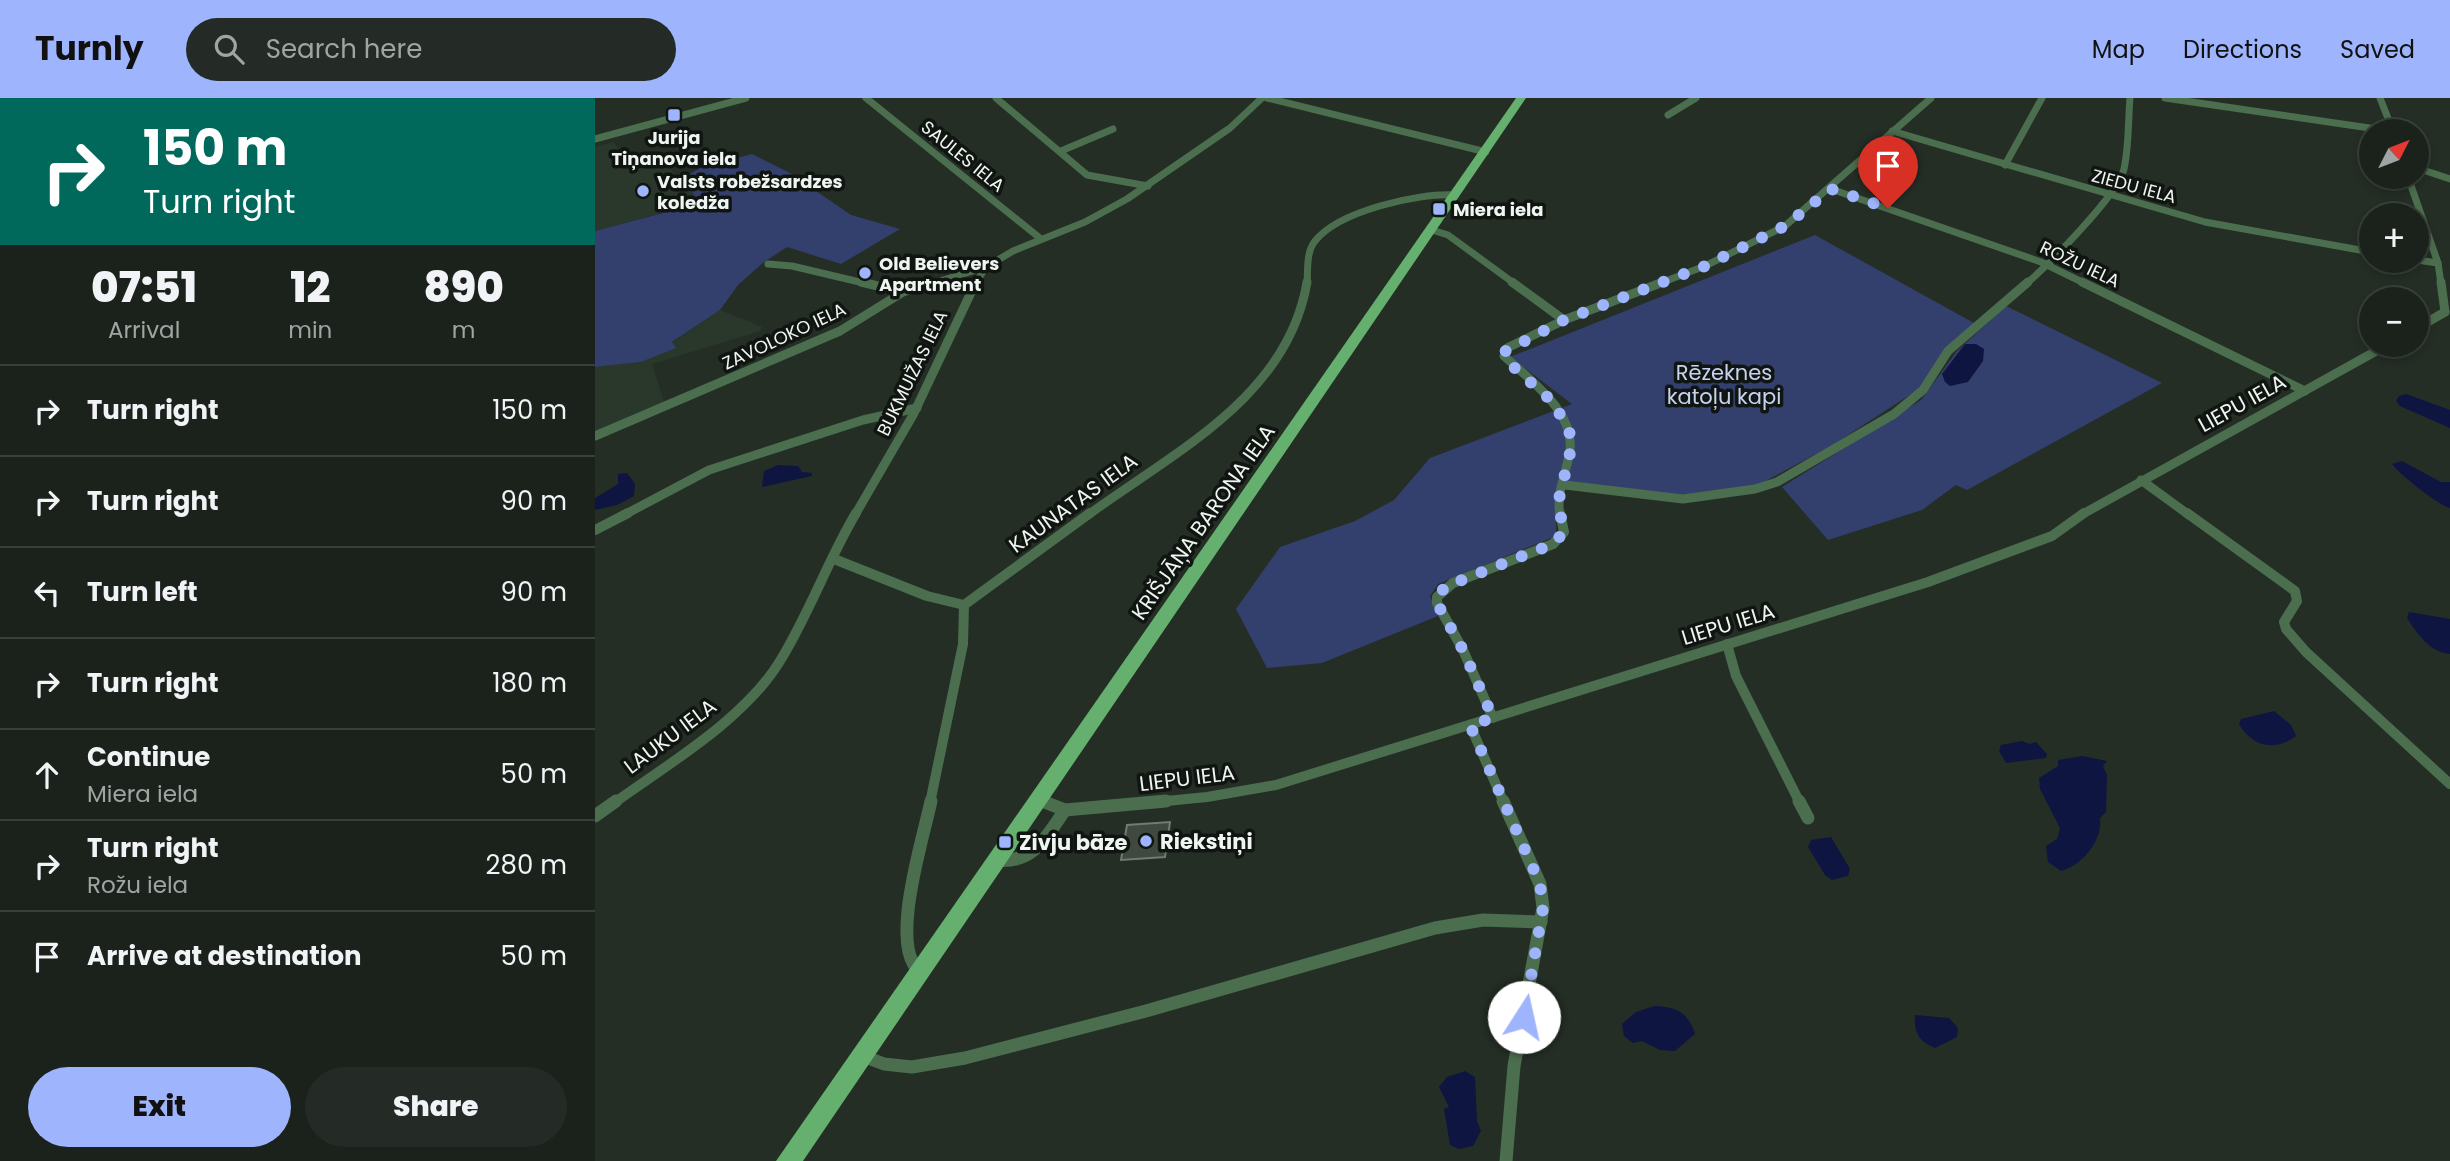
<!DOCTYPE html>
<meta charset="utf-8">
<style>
:root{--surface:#1b221c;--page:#242a25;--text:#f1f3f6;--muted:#a0a4a3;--line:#393f3b;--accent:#9eb4fd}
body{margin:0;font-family:Poppins,sans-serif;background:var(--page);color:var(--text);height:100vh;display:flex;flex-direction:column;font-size:26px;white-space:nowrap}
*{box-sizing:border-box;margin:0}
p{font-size:23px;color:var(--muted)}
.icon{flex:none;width:38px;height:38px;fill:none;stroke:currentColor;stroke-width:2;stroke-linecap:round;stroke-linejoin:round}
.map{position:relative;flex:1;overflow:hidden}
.drawer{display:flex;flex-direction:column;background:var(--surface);width:595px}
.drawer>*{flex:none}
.top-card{background:#00695c;color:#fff;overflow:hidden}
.needle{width:46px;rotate:48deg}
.buttons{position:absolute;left:1764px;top:21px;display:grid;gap:14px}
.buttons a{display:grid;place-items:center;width:70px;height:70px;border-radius:50%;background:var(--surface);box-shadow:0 4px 10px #0003,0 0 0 2px var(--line);font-size:35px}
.pin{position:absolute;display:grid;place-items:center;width:60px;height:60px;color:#fff;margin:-72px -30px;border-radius:50% 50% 50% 0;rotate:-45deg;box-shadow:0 0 7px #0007}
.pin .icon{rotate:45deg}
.me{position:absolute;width:77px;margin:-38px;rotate:10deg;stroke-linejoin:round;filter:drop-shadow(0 0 5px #0008)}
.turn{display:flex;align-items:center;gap:24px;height:147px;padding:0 28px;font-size:32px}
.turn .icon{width:91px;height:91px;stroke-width:2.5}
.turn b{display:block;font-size:49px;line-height:60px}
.eta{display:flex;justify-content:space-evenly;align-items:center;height:119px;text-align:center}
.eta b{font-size:42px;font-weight:800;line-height:49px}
.primary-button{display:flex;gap:14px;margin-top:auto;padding:14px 28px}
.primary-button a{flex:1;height:80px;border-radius:42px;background:var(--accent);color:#111;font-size:28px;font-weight:800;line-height:80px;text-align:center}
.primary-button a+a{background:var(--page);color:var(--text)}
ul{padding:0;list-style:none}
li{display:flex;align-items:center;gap:21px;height:91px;padding:0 28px;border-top:2px solid var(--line)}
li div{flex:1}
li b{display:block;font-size:26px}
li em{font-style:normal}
header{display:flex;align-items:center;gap:42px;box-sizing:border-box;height:98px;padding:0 35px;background:var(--accent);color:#111}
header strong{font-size:33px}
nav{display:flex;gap:38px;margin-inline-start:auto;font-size:24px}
.search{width:490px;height:63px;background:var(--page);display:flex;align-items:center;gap:18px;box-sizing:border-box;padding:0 24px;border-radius:38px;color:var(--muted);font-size:26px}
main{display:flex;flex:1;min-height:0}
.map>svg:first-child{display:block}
.built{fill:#2a382b}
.green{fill:#333f6d}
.water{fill:#0e1541}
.building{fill:#3f4940;stroke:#717b71;stroke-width:2}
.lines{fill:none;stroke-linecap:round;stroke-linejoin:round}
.street-far3{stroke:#4b6e4e;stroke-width:7}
.street-far2{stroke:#4b6e4e;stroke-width:9}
.street-far1{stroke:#4b6e4e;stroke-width:10}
.street{stroke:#4b6e4e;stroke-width:13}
.primary{fill:#65b06e;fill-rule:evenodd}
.route{stroke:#9eb4fd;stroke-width:12;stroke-dasharray:0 21.6}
.poi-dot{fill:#9eb4fd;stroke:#101511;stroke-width:2.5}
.labels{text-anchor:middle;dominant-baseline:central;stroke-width:7;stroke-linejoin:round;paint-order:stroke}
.far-poi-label{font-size:18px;font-weight:bold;fill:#eff5f0;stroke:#101511;text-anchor:start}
.far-street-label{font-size:18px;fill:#eff5f0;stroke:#101511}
.park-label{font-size:21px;fill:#c7d2f1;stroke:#101511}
.street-label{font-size:21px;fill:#eff5f0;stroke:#101511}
.poi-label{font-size:21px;font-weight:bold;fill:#eff5f0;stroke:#101511;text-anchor:start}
</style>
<header>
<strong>Turnly</strong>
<div class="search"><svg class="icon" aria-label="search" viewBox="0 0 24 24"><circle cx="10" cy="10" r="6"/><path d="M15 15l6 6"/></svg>Search here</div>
<nav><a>Map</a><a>Directions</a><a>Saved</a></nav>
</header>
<main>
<section class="drawer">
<div class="top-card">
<div class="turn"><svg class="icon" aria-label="right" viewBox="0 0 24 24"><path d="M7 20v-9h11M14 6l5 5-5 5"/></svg><div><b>150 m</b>Turn right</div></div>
</div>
<div class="eta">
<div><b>07:51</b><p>Arrival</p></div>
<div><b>12</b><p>min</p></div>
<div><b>890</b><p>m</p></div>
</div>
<ul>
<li><svg class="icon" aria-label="right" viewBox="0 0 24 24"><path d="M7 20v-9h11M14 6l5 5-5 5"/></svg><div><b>Turn right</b></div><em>150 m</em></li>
<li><svg class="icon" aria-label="right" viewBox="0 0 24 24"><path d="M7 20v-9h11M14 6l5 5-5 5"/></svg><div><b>Turn right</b></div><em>90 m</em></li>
<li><svg class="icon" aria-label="left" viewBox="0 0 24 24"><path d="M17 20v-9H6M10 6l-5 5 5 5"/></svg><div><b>Turn left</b></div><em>90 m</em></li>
<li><svg class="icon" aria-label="right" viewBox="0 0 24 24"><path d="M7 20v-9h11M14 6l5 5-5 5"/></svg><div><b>Turn right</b></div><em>180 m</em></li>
<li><svg class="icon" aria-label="ahead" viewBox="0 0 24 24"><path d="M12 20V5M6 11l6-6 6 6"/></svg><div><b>Continue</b><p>Miera iela</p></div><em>50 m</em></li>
<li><svg class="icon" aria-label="right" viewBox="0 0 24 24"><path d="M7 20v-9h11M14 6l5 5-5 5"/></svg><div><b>Turn right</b><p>Rožu iela</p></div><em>280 m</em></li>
<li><svg class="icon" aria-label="arrive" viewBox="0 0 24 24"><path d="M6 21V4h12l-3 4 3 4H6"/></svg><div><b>Arrive at destination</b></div><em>50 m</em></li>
</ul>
<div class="primary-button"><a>Exit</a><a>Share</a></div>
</section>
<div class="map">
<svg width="1855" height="1063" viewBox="0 0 1855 1063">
<rect width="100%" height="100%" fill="#242e25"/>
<!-- built -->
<g class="built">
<polygon points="18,44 39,69 70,65 106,104 0,133 0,49"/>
<polygon points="125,212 167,229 165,233 57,266 69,304 0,333 0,269 46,264 81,249 77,245"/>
</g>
<!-- green -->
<g class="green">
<polygon points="157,56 195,75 256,117 305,131 246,166 192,149 169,164 143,187 125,212 77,244 81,250 46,264 0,269 0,133 106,105 86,81 105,70"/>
<polygon points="1220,137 1379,225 1327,289 1236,348 1165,386 1081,399 990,388 961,392 961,438 843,486 835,498 843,518 727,565 672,570 641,511 685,449 760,423 799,402 835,360 977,306 915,259"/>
<polygon points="1411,208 1567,285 1372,392 1361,387 1327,412 1233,442 1187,389 1326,302 1362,253"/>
</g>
<!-- water -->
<g class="water">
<polygon points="1370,246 1381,246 1389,251 1388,263 1373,284 1355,288 1350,284 1347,276"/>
<polygon points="1811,296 1855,312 1855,330 1805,308 1801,303 1804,298"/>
<path d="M1807,363L1846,384H1855V410C1843,407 1804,376 1797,366Z"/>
<polygon points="183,367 203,368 207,374 217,375 217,378 167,389 169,373"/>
<polygon points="32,375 40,386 39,398 22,407 0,412 0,400 23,386 23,376"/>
<path d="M1814,514L1855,521V556C1836,555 1822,536 1812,520Z"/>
<path d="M1679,613L1696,627L1701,638C1679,654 1658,649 1644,626L1646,621Z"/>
<polygon points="1427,643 1435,646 1441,644 1452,656 1451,660 1411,665 1404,653 1406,647"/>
<path d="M1487,658L1512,663L1508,668L1512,677L1511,714L1505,720C1508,742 1487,768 1466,773L1453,764L1451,748L1462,741L1465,730L1445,691L1444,680L1463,668V662Z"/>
<polygon points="1236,739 1255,771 1253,778 1237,782 1230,777 1213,749 1216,742"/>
<path d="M1059,908C1082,909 1093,914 1100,936L1080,953L1065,952L1047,943L1038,945L1029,938L1027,926L1041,914Z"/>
<path d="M1320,917L1354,920L1363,930L1362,939L1340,950C1323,943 1319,934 1320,917Z"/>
<polygon points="870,973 880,979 882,1023 886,1033 878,1048 864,1051 855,1047 849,1011 854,1009 844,989 852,979"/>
</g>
<!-- building -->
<polygon class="building" points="575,724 570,759 526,762 532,727"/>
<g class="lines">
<!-- street-far3 -->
<g class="street-far3">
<polyline points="271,0 446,141"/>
<polyline points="401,0 492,77 553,88"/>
<polyline points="672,0 891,54"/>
<polyline points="1570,0 1795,33"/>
<polyline points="1785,0 1798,33"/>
<polyline points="1073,17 1101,0"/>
<polyline points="1297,33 1610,124 1776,154"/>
<polyline points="0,41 151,0"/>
<polyline points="466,53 518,31"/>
<polyline points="1410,67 1447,0"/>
<polyline points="1822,70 1855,81"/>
<polyline points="1813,79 1843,165 1846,186"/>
<polyline points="1236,91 1446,164 1491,186"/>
<polyline points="837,132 853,137 920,186"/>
<polyline points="1822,162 1843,165"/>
<polyline points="173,166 197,168 273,186"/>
<polyline points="335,186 391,169"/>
<polyline points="380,186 391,169 418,153 490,124 532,101 635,30 667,0"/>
<path d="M712,186C713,172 711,154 720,143C744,113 822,95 859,97"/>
<polyline points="1063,186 1110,168 1190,128 1336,0"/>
<path d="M1431,186C1453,167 1524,96 1529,71C1534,48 1533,23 1535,0"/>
</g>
<!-- street-far2 -->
<g class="street-far2">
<polyline points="266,184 308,194"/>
<polyline points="917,184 969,222 1068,184"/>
<polyline points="1487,184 1710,293"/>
<polyline points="1846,184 1850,214"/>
<polyline points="1822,230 1850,214"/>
<polyline points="0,338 245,233 308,194 341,184"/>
<polyline points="1546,382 1594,417"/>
<polyline points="970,387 1088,401 1160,391 1182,384 1299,316 1328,292 1353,253 1433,184"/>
<polyline points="29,417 114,372 268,322 322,310"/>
<polyline points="260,417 318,317 381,184"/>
<path d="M493,417C579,354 693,299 712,184"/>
<path d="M965,417C961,397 970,377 974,358C984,316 936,283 909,258L912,250L969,222"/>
<polyline points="1486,417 1792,247"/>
</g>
<!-- street-far1 -->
<g class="street-far1">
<polyline points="1592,415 1700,493 1702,503 1689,524 1691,531 1711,554 1855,686"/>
<polyline points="0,432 33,415"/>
<polyline points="239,461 332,498 369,507"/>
<polyline points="1132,546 1141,578 1205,705"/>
<polyline points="898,620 868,552 842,505 842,499 858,485 958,446 969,434 965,415"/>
<polyline points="875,627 909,705"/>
<polyline points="442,701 451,705"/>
<path d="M19,705C73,666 150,621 185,563C214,516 233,462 261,415"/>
<polyline points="335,705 368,546 369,507 495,415"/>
<polyline points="551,705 612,699 681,687 1333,484 1457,438 1489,415"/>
</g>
<!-- street -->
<g class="street">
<polyline points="447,703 470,712 571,703"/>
<polyline points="908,703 945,786 948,810 919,968 911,1063"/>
<polyline points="1204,703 1213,720"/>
<polyline points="0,718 21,703"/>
<path d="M402,762C439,766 451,739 470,712"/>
<path d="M326,874C292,852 329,738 336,703"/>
<polyline points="268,958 289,966 317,969 370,960 551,913 840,830 888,822 946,824"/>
</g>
<!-- primary -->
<polygon class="primary" points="921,0 931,0 208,1063 181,1063"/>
</g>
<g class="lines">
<!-- route -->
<polyline class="route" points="929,919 948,810 945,786 875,627 898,620 868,552 842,505 849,489 958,446 969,434 963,405 976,351 975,336 959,305 914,265 909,254 969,222 1110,168 1190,128 1236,91 1293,110"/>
</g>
<!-- markers -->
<g class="poi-dot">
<rect x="72" y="10" width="14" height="14" rx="3.5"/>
<circle cx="48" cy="93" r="7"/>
<rect x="837" y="104" width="14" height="14" rx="3.5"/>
<circle cx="270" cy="175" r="7"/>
<circle cx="551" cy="743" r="7"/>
<rect x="403" y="737" width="14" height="14" rx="3.5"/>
</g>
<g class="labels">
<!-- far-poi labels -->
<g class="far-poi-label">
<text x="79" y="39" text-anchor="middle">Jurija<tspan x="79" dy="21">Tiņanova iela</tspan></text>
<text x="62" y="83">Valsts robežsardzes<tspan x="62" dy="21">koledža</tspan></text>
<text x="858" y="111">Miera iela</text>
<text x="284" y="165">Old Believers<tspan x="284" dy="21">Apartment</tspan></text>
</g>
<!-- far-street labels -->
<g class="far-street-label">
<text transform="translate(368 58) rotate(39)">SAULES IELA</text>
<text transform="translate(1539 88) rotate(15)">ZIEDU IELA</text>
<text transform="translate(1485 166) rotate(25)">ROŽU IELA</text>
<text transform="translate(189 238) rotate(-25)">ZAVOLOKO IELA</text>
<text transform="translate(317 275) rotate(-64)">BUKMUIŽAS IELA</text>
</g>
<!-- park labels -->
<g class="park-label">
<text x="1129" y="274">Rēzeknes<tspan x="1129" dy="24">katoļu kapi</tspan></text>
</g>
<!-- street labels -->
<g class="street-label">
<text transform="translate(1647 305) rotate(-29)">LIEPU IELA</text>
<text transform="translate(478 405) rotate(-36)">KAUNATAS IELA</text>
<text transform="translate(608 424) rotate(-55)">KRIŠJĀŅA BARONA IELA</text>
<text transform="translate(1133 526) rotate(-17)">LIEPU IELA</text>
<text transform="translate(75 638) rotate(-37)">LAUKU IELA</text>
<text transform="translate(592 680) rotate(-7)">LIEPU IELA</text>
</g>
<!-- poi labels -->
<g class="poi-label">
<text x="565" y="743">Riekstiņi</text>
<text x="424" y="744">Zivju bāze</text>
</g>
</g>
</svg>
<div class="buttons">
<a><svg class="needle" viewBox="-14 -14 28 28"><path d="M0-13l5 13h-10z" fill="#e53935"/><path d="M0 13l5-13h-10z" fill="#a0a4a3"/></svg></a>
<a>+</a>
<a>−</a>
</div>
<div class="pin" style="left:1293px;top:110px;background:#d93025"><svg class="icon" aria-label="arrive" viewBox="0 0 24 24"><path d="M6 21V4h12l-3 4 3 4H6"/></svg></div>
<svg class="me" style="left:929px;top:919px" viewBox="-20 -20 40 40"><circle r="19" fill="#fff"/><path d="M0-13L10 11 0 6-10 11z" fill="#9eb4fd"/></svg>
</div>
</main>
